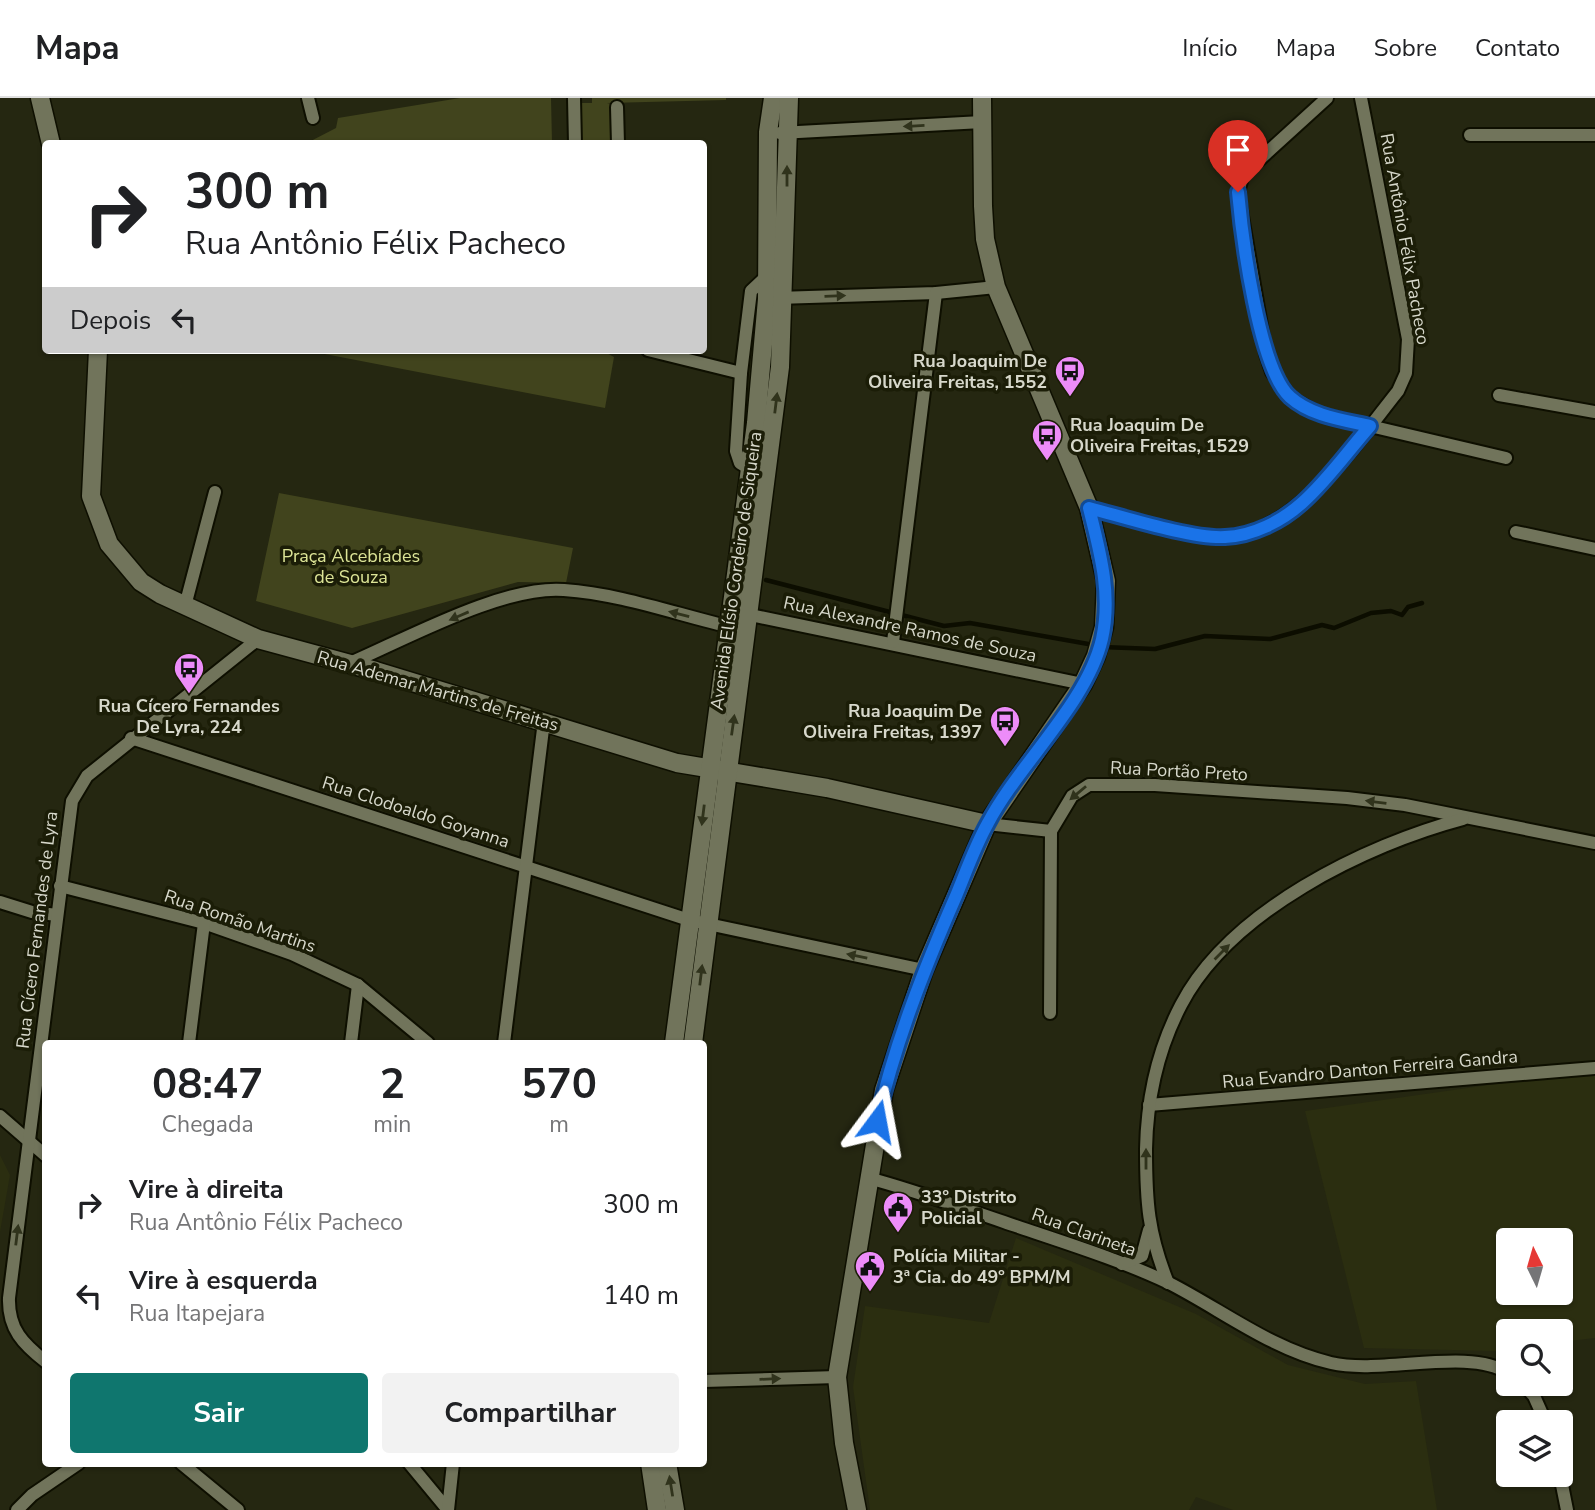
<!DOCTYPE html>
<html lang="pt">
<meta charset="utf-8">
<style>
:root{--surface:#fff;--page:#f2f2f2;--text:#202124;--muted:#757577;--line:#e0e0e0;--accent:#0f766e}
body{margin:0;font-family:"Nunito Sans",sans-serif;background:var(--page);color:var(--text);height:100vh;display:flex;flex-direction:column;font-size:26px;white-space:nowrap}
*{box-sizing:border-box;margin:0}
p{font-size:23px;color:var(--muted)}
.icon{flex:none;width:38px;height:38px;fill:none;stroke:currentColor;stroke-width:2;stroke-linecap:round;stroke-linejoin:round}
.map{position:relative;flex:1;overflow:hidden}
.panel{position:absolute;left:42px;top:942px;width:665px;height:427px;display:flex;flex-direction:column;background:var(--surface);border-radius:7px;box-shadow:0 2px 5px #0004}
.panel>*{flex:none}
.guide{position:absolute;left:42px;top:42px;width:665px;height:214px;border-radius:7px;box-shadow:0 2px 5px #0004;background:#fff;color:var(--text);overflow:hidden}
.needle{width:46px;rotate:355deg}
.tools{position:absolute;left:1496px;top:1130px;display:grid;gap:14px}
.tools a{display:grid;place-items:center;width:77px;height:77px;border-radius:7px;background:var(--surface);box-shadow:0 2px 5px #0004;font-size:35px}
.pin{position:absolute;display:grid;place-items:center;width:60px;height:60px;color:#fff;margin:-72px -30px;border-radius:50% 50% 50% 0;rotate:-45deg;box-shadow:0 0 7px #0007}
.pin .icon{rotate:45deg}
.me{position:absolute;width:77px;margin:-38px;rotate:13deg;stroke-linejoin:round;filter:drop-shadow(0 0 5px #0008)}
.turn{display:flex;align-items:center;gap:24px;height:147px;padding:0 28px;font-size:32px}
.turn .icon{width:91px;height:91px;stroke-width:2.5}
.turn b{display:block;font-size:49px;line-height:60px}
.then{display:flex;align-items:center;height:66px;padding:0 28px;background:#0003;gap:14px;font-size:26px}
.eta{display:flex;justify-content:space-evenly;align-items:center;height:119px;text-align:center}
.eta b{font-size:42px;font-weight:700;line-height:49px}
.action{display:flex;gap:14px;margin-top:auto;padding:14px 28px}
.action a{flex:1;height:80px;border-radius:7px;background:var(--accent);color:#fff;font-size:28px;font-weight:700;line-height:80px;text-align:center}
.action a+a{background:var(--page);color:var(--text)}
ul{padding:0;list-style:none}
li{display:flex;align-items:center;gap:21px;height:91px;padding:0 28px}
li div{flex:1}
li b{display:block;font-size:26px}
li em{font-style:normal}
header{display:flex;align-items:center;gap:42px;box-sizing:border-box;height:98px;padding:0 35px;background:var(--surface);border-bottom:2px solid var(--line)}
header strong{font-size:33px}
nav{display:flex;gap:38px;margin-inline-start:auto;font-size:24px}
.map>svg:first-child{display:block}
.built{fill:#2b2e10;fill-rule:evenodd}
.green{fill:#41441d}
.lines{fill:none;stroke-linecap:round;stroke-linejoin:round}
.stream{stroke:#0c0d00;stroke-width:4.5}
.street-casing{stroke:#0e0f00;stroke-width:16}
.secondary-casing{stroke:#0e0f00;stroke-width:21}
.street{stroke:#71745b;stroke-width:12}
.secondary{stroke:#71745b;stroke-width:18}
.oneway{fill:#30331c}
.route-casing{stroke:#114b97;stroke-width:18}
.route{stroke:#1a73e8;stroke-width:12}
.labels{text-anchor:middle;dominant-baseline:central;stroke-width:7;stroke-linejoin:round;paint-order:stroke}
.street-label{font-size:18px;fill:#d7d8cb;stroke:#1b1d07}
.poi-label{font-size:18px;font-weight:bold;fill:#d7d8cb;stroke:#1b1d07;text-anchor:start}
.park-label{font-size:18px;fill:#dde597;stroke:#1b1d07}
</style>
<header>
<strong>Mapa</strong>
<nav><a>Início</a><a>Mapa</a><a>Sobre</a><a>Contato</a></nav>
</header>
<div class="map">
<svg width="1595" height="1412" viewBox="0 0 1595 1412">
<rect width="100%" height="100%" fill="#252711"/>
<!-- built -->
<g class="built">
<path d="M1595,972V1240L1561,1244V1234H1508V1251L1496,1253L1364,1250L1305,1013ZM1508,1143H1561V1195H1508Z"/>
<polygon points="0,1057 10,1077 0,1134"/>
<polygon points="1016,1140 1196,1216 1288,1267 1365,1286 1416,1283 1437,1412 1233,1412 1196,1399 1189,1412 870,1412 853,1289 865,1208 989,1225"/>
</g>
<!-- green -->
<g class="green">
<polygon points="460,0 551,0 552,45 307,45 336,30 338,20"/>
<polygon points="592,0 726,0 726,2 607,5 611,6 613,46 577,45 575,5 592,5"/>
<polygon points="304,252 601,252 614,259 605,310"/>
<polygon points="279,395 573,450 566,485 518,484 352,530 256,503"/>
</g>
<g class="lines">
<!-- stream -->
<g class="stream">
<polyline points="766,482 944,528 970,525 1094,547"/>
<polyline points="1102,549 1155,551 1205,538 1270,541 1322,527 1334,530 1371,515 1391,513 1402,517 1408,509 1422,505"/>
</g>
<!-- street casing -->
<g class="street-casing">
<g id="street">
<polyline points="308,0 313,20"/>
<polyline points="574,0 575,46"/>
<polyline points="1327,0 1248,72 1242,79 1238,95 1266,256 1272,274 1291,300 1319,316 1506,360"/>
<polyline points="617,9 618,46"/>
<polyline points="780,35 982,24"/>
<polyline points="1470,37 1595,37"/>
<polyline points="777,200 936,195 996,189"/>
<polyline points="648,252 741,275"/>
<polyline points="1499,297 1595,314"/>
<polyline points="750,371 740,365 736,353 741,275 751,193 767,178"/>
<path d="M1089,410C1123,418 1194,442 1226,439C1297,435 1357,344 1398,293L1406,275L1408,241L1361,0"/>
<polyline points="1516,434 1595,451"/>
<polyline points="185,508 215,394"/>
<polyline points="741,515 1083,586"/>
<polyline points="893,544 936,195"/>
<path d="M350,565C406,541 504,487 564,492C622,496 678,517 735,530"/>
<polyline points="131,640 689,822 924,872"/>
<polyline points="987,726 1051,733"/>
<polyline points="60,788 204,825 292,856 358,887 428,945"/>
<polyline points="0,804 32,814 57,817"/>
<polyline points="1050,915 1051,733 1072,698 1089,687 1155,687 1347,700 1405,707 1595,745"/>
<polyline points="189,945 204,825"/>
<polyline points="351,945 358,887"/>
<polyline points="504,945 544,623"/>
<polyline points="1149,1007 1595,970"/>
<polyline points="0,1018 46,1058"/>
<path d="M868,1080C914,1092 959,1109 1004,1124C1059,1143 1116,1160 1169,1185C1222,1212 1271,1251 1331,1265C1382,1277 1468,1249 1508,1275"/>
<polyline points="1122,1166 1142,1158 1149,1132"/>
<path d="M1168,1185C1148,1135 1146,1104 1146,1051C1147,1001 1158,951 1181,907C1230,813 1365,747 1463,721"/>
<path d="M46,1264C23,1246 8,1231 9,1200L72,703L87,678L258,541"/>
<polyline points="704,1283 837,1279"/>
<polyline points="1523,1286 1534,1298 1546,1325"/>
<polyline points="181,1365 238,1412"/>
<polyline points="409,1365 448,1412"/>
<polyline points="1560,1377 1567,1412"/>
<polyline points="17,1412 32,1397 79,1365"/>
<polyline points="448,1412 453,1365"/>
</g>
</g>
<!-- secondary casing -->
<g class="secondary-casing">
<g id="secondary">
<polyline points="40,0 51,46"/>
<polyline points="98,252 91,398 109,446 141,484 160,496 258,541 376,573 677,665 827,690 987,726"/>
<polyline points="674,945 756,325 767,201 768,34 773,0"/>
<polyline points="693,945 780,269 789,0"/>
<polyline points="650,1365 657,1412"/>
<polyline points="667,1365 675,1412"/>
<polyline points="857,1412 844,1345 837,1279 884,992 924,872 987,726 1083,586 1096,558 1104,529 1106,483 1089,410 996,189 985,141 983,108 982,0"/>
</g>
</g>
<!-- street -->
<use href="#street" class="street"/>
<!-- secondary -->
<use href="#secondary" class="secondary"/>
</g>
<!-- one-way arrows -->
<defs><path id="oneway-solid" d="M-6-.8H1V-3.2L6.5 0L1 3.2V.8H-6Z" transform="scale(1.75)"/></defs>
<g class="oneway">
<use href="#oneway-solid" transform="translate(914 28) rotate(177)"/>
<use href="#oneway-solid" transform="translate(787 78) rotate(-90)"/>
<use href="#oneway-solid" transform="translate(835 198) rotate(-2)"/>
<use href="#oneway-solid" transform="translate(776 305) rotate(-83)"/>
<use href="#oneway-solid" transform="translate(679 516) rotate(-166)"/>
<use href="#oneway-solid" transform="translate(459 518) rotate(157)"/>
<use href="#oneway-solid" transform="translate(733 627) rotate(-82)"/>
<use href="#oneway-solid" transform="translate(1078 695) rotate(140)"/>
<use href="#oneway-solid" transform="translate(1376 704) rotate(-173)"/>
<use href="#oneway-solid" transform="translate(703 717) rotate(97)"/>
<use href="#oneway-solid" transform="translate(1222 854) rotate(-45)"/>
<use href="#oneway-solid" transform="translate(857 858) rotate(-168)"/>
<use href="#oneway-solid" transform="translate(701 877) rotate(-83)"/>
<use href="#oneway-solid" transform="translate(1146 1061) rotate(-90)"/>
<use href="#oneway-solid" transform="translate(17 1137) rotate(-83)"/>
<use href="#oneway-solid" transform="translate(770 1281) rotate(-2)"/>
<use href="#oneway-solid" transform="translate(671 1388) rotate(-99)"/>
</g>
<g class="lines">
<!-- route casing -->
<g class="route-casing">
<path id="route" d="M877,1023C895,945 924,871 956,798C966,774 975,748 988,725C1019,666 1087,605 1102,541C1112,496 1100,454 1089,410C1124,419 1192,441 1225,439C1253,438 1282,423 1302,405C1327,383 1348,353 1370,328C1343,322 1311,318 1290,299C1259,271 1242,139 1238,94"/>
</g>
<!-- route -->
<use href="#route" class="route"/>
</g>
<!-- icons -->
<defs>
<g id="bus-pin" transform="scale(1.575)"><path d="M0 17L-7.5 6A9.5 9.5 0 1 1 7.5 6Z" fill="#ed8cf9" stroke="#1b1d07"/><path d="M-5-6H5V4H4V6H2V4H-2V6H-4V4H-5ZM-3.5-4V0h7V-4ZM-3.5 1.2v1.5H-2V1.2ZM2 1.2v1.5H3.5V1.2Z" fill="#111"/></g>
<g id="civic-pin" transform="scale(1.575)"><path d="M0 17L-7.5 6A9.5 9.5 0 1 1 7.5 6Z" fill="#ed8cf9" stroke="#1b1d07"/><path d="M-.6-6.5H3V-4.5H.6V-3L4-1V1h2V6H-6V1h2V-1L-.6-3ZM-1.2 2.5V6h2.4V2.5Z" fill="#111"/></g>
</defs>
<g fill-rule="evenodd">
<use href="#bus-pin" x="1070" y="273"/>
<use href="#bus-pin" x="1047" y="337"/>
<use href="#bus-pin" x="189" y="570"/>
<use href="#bus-pin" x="1005" y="623"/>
<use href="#civic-pin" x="898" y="1109"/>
<use href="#civic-pin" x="870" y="1168"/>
</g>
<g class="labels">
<!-- street labels -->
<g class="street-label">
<text transform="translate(1405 141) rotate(80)">Rua Antônio Félix Pacheco</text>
<text transform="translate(736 473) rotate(-82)">Avenida Elísio Cordeiro de Siqueira</text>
<text transform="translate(910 531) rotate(12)">Rua Alexandre Ramos de Souza</text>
<text transform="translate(438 593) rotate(16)">Rua Ademar Martins de Freitas</text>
<text transform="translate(1179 673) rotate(3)">Rua Portão Preto</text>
<text transform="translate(416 714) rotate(18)">Rua Clodoaldo Goyanna</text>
<text transform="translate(240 823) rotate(19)">Rua Romão Martins</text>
<text transform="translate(37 832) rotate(-83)">Rua Cícero Fernandes de Lyra</text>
<text transform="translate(1370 971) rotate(-5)">Rua Evandro Danton Ferreira Gandra</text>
<text transform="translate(1084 1134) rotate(20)">Rua Clarineta</text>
</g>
<!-- poi labels -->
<g class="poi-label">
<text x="1047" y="263" text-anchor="end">Rua Joaquim De<tspan x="1047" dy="21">Oliveira Freitas, 1552</tspan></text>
<text x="1070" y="327">Rua Joaquim De<tspan x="1070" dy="21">Oliveira Freitas, 1529</tspan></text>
<text x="189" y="608" text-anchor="middle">Rua Cícero Fernandes<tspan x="189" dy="21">De Lyra, 224</tspan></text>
<text x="982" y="613" text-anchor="end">Rua Joaquim De<tspan x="982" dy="21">Oliveira Freitas, 1397</tspan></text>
<text x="921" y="1099">33º Distrito<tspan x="921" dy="21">Policial</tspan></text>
<text x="893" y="1158">Polícia Militar -<tspan x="893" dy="21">3ª Cia. do 49º BPM/M</tspan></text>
</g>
<!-- park labels -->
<g class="park-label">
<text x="351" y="458">Praça Alcebíades<tspan x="351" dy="21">de Souza</tspan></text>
</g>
</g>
</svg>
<div class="tools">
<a><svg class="needle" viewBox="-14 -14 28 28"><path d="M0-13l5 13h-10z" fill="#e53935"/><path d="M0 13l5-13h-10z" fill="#757577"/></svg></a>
<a><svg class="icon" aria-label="search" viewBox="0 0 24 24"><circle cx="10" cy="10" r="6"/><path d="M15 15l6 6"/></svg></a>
<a><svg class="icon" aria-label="layers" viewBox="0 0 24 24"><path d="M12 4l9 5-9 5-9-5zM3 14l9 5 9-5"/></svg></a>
</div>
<div class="pin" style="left:1238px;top:94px;background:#d93025"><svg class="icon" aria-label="arrive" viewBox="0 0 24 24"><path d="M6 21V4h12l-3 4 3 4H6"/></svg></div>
<svg class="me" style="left:877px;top:1023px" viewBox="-20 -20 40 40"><path d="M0-17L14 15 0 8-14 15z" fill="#1a73e8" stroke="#fff" stroke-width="4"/></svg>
<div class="guide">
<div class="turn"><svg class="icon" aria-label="right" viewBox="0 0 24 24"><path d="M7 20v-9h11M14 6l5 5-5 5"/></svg><div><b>300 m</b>Rua Antônio Félix Pacheco</div></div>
<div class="then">Depois<svg class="icon" aria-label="left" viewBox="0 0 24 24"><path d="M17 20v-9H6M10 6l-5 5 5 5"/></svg></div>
</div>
<section class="panel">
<div class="eta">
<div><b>08:47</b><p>Chegada</p></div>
<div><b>2</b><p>min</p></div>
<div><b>570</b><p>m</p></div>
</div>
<ul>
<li><svg class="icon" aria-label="right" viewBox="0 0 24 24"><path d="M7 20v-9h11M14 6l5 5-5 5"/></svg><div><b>Vire à direita</b><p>Rua Antônio Félix Pacheco</p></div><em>300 m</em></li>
<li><svg class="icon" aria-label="left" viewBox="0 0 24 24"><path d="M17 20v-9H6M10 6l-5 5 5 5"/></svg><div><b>Vire à esquerda</b><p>Rua Itapejara</p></div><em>140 m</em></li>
</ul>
<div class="action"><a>Sair</a><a>Compartilhar</a></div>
</section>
</div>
